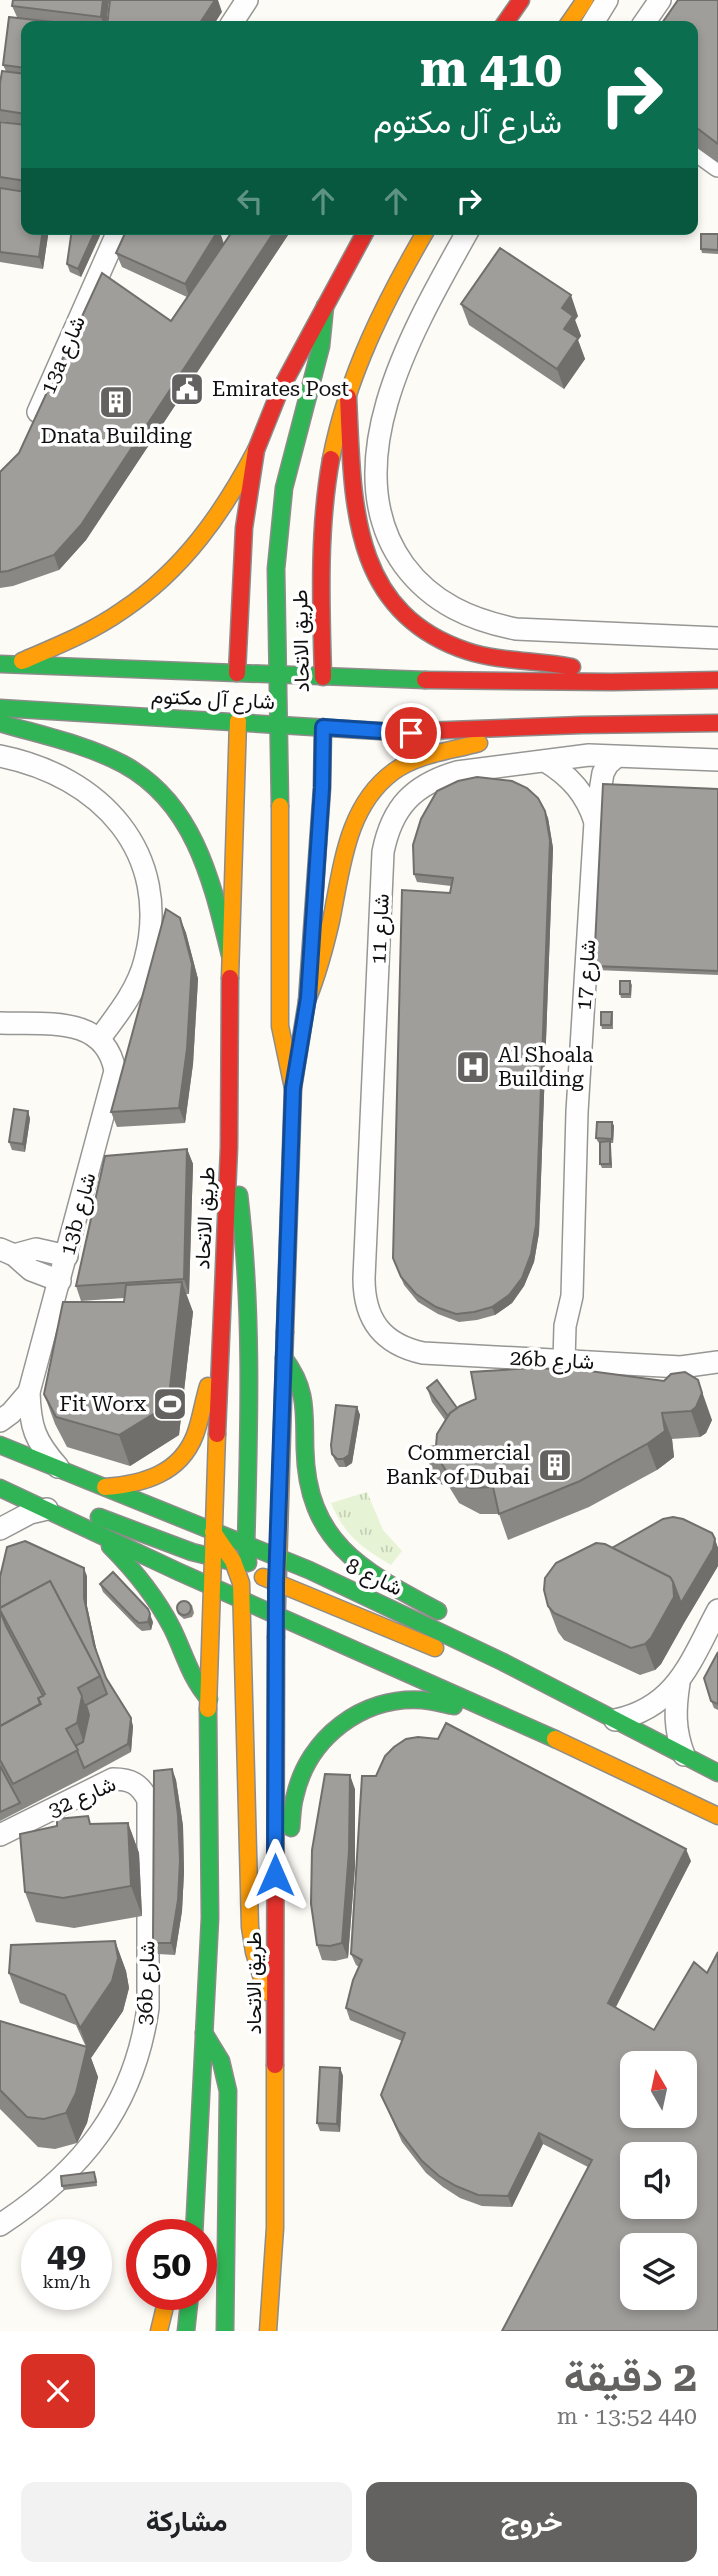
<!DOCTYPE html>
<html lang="ar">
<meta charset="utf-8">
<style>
:root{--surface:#fff;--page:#f2f2f2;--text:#202124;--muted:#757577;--accent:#636260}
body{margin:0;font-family:"Roboto Serif",Vazirmatn,serif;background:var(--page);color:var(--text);direction:rtl;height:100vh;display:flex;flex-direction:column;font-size:26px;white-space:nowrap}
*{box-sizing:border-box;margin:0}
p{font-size:23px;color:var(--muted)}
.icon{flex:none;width:38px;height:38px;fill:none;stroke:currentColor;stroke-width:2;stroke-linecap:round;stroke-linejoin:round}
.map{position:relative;height:2331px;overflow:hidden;direction:ltr}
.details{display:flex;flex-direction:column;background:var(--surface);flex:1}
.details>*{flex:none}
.guide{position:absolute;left:21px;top:21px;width:677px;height:214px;border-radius:14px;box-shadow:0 4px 10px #0003;direction:rtl;background:#0b6e4f;color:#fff;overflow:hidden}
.needle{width:46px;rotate:351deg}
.fabs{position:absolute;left:620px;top:2051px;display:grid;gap:14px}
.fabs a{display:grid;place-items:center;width:77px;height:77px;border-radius:14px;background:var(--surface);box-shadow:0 4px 10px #0003;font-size:35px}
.speed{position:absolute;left:21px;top:2219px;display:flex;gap:14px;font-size:35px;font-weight:700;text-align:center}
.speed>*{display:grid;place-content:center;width:91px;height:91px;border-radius:50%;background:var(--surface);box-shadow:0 4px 10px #0003;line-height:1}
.speed small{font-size:18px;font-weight:400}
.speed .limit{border:10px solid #d22;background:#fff;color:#111}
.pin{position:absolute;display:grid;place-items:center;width:60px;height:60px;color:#fff;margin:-30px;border:4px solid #fff;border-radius:50%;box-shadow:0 2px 7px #0007}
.me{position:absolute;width:77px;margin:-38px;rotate:0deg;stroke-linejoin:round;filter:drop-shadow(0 0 5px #0008)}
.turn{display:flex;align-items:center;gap:24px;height:147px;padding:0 21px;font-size:32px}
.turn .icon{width:91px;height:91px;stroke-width:2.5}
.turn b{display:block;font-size:49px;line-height:60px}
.lanes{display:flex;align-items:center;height:66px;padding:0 21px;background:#0003;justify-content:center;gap:35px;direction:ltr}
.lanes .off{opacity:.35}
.round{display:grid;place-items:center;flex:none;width:74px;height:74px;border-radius:14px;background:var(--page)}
.headline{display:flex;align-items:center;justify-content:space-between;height:119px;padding:0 21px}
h1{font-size:42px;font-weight:700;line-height:52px;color:var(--accent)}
.action{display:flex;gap:14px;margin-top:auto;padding:14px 21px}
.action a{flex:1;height:80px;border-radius:14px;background:var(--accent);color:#fff;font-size:28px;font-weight:700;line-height:80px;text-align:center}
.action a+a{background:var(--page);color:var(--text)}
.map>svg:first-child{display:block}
.grass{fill:url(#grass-tufts)}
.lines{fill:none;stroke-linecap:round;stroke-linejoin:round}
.street-casing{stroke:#969694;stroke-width:24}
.fast-casing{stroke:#8d8c8a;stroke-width:19}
.slow-casing{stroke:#8d8c8a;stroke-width:19}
.jam-casing{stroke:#8d8c8a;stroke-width:19}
.street{stroke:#fffefe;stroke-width:21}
.fast{stroke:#30b455;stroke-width:16}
.slow{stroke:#ff9f0a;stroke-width:16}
.jam{stroke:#e5322d;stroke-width:16}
.wall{fill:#8a8885}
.shaded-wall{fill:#706f6c}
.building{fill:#a09e9b;stroke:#706f6c;stroke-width:2;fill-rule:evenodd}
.route-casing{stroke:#114b97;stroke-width:18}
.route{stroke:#1a73e8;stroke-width:12}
.labels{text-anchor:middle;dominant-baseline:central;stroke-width:7;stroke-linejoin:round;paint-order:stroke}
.street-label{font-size:21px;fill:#101010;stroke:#fff}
.poi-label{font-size:21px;fill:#101010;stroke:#fff;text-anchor:start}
</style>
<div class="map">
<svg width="718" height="2331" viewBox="0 0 718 2331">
<defs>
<pattern id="grass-tufts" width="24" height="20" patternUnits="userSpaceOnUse" patternTransform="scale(1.75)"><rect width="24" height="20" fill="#e7f3d5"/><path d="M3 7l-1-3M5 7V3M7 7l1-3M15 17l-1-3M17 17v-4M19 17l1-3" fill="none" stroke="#c5cfb6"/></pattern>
</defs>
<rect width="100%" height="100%" fill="#fcfbf6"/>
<!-- grass -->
<path class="grass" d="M367,1492L383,1530L402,1551L391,1565C361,1547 345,1536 331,1503Z"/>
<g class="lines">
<!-- street casing -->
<g class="street-casing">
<g id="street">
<polyline points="230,26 247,0"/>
<polyline points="591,26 607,0"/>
<polyline points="642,26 660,0"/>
<polyline points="693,148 718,166"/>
<path d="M469,229C417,322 331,464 404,565C432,603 471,620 516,629L718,638"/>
<polyline points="38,412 119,229"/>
<path d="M0,756C100,776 173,852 145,960C138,989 118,1014 100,1038"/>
<path d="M718,760L589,755L457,772C413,785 392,807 383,852L364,1278C364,1320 382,1344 423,1353L681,1367L718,1362"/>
<path d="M545,761C570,776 586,794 595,822"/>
<path d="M0,1023C44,1025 105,1014 115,1071L29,1392C30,1427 35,1441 58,1467"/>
<polyline points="0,1249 14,1255 31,1270 60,1281"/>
<polyline points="14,1255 36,1249 67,1256"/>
<polyline points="564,1361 565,1326 572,1296 577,1112 595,822 603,773 608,764 616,757"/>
<polyline points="0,1421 11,1413 29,1392"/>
<polyline points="0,1529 30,1513 47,1509"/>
<path d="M679,1683C675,1709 674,1729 684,1755"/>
<path d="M615,1720C677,1707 691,1660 718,1610"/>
<path d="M0,1835L113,1779C131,1779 140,1784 148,1800V2008C134,2107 82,2171 0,2225"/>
</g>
</g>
<!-- fast casing -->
<g class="fast-casing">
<g id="fast">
<polyline points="0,664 425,680"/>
<polyline points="0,708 396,732"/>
<path d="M0,723C41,735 85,744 123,764C195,803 212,882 230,955"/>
<polyline points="280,806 276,569 284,488 321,346 325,306"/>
<polyline points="307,1001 322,788 323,727"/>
<path d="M239,1195C253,1312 249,1428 246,1545L248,1563"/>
<path d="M284,1358C308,1390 304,1412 305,1449C307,1543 363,1571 438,1611"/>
<polyline points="0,1445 309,1570 503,1662 718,1773"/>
<polyline points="0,1488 179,1572 555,1739"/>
<polyline points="99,1517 192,1552 229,1561"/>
<path d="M110,1546C134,1570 156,1597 172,1628C184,1652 190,1678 209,1699"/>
<path d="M291,1828C292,1817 292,1806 295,1796C308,1738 362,1696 422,1700C433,1701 444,1704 454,1706"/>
<polyline points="204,2033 221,2061 228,2091 225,2331"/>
<polyline points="194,2235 210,1918 208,1709"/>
<polyline points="186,2331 190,2294"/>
</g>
</g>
<!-- slow casing -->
<g class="slow-casing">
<g id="slow">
<polyline points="567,26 585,0"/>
<path d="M331,459C347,376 385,301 427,229"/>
<path d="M22,661C57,646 92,632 123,610C183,570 223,513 256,450"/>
<polyline points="280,806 280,1026 293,1088"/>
<polyline points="230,978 238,721"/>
<path d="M308,998C318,973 325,947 331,921C342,868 346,807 393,772C417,754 451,751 479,743"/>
<path d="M105,1487C143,1484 180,1474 195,1435C201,1419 203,1402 208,1386"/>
<polyline points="213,1532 233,1561 241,1583 250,1927 254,1952 266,1992"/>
<polyline points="263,1577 435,1648"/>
<polyline points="276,1637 285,1332"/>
<polyline points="208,1709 217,1434"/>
<polyline points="555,1739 718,1816"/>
<polyline points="159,2331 168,2294"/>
<polyline points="268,2331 275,2228 275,2065"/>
</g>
</g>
<!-- jam casing -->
<g class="jam-casing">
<g id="jam">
<polyline points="503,26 521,0"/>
<path d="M348,397C353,500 349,612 467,651C500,662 538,660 572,667"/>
<polyline points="237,673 244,528 256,450 280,390 367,229"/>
<path d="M323,677C321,605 318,530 331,459"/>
<polyline points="425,680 612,682 718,680"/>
<polyline points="396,732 581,725 718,723"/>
<polyline points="285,1332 293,1088 307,1001"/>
<polyline points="217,1434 229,1147 230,978"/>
<polyline points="275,2065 276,1637"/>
</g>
</g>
<!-- street -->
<use href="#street" class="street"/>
<!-- fast -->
<use href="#fast" class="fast"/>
<!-- slow -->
<use href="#slow" class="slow"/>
<!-- jam -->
<use href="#jam" class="jam"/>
</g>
<!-- wall -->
<g class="wall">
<polygon points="109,0 106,26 26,26 26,125 0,121 0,83 6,71 3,65 17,17 12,6"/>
<polygon points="718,0 718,163 693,145 693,26"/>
<polygon points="0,122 26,125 26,192 49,229 43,269 0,262"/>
<polygon points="72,229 103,229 81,277 70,272 67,264"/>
<polygon points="234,229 292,229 86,540 59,570 13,586 0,588 0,472 171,321 187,297 122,267 116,253 224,243"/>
<polygon points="718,234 718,254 702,253 701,249"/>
<polygon points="461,304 578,316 575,320 581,336 578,340 585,359 564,389 469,325"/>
<polygon points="718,789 718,975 596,970 594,966"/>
<polygon points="545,811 548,818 553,848 539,1233 534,1262 524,1286 512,1303 495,1315 477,1320 459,1322 438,1314 418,1302 404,1285 393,1258 451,886 417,882 414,874"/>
<polygon points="180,918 186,933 198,979 193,1064 185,1123 117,1127 111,1112"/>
<polygon points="630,981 632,985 631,998 621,998 620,994"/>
<polygon points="612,1012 613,1016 613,1029 602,1029 601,1025"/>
<polygon points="28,1111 30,1119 25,1152 12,1150 9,1142"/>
<polygon points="612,1122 614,1126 613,1143 610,1143 612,1168 602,1168 600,1164 600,1143 598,1142 596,1138"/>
<polygon points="187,1149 193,1164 189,1294 186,1294 193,1312 179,1435 130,1466 67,1447 55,1424 44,1394 124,1302 124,1298 81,1301 76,1286"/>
<polygon points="664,1381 712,1420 706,1433 700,1437 672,1439 674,1457 657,1470 589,1507 508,1540 499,1514 480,1514 459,1503 448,1485 437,1484 427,1458 436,1446 445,1420 432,1402 427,1388 457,1408"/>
<polygon points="357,1407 360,1415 352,1463 346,1467 339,1467 335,1461 332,1454"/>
<polygon points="712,1533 718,1548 718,1566 684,1623 661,1664 655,1670 640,1675 564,1640 558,1632 548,1606 612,1548"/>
<polygon points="87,1576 87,1606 97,1652 106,1678 133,1726 131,1752 87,1776 0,1821 0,1577"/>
<polygon points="100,1584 153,1622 151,1630 142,1631 137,1627 103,1592"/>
<polygon points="192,1605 194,1613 192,1617 184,1619 178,1614 177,1610"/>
<polygon points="718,1652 718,1710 714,1708 711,1701"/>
<polygon points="172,1769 176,1780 183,1826 184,1872 182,1911 175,1955 158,1954 153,1943"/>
<polygon points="355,1789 355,1866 348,1958 335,1961 322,1960 317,1945"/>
<polygon points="128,1823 139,1853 142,1916 74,1928 36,1922 25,1892 90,1824"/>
<polygon points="691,1861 616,2007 718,2331 588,2167 543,2144 512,2207 482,2206 460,2198 443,2187 426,2173 402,2142 381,2095 402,2041 350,2020 346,2008 359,1967 356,1965 351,1954"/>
<polygon points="115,1941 126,1971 129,1988 123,2011 91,2058 98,2077 87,2123 77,2143 55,2149 38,2147 0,2109 0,2021 86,2047 76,2025 20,2003 9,1973"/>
<polygon points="340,2068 343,2076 340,2132 320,2131 317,2123"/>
<polygon points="96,2176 97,2186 64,2190 62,2186"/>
</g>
<!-- shaded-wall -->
<g class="shaded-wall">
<polygon points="103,0 109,0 106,26 105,26 101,17"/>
<polygon points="215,0 218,0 222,12 213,26 198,26"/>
<polygon points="43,229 49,229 43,269 39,257"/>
<polygon points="96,229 103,229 81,277 78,269"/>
<polygon points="219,229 224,244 190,299 185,284"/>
<polygon points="276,229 292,229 86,540 59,570 54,555"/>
<polygon points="571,295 578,316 575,320 581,336 578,340 585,359 564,389 557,369 564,329 562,308"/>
<polygon points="545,811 548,818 553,848 539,1233 534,1262 524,1286 512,1303 495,1315 492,1307"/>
<polygon points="180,918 186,933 198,979 193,1064 185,1123 179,1108"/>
<polygon points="28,1111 30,1119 25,1152 23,1144"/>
<polygon points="612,1122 614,1126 613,1143 612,1139"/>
<polygon points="610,1141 611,1145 612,1168 610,1164"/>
<polygon points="187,1149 193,1164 189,1294 184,1279"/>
<polygon points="182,1282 193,1312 179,1435 130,1466 119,1435"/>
<polygon points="698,1380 712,1420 706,1433 700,1437 691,1411"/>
<polygon points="357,1407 360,1415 352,1463 346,1467 343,1459"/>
<polygon points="662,1413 672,1439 674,1457 657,1470 647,1444"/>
<polygon points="715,1539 718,1548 718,1566 684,1623 661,1664 655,1670 645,1644 673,1582"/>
<polygon points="84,1568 87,1576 87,1606 97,1653 94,1645 84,1598"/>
<polygon points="150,1614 153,1622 151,1630 148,1622"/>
<polygon points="82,1696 92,1722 86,1749 77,1723"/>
<polygon points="131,1718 133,1726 131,1752 128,1744"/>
<polygon points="172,1769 176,1780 183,1826 184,1872 182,1911 175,1955 171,1943"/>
<polygon points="350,1775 355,1789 355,1866 348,1958 342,1943"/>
<polygon points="128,1823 139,1853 142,1916 131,1886"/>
<polygon points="686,1849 691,1861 612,2014 608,2003"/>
<polygon points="115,1941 126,1971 129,1988 123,2011 91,2058 98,2077 87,2123 77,2143 66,2113 87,2048 80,2028"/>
<polygon points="340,2068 343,2076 340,2132 337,2124"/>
<polygon points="539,2133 543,2144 512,2207 508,2196"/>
</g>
<!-- building -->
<g class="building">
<polygon points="13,0 103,0 101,17 12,6"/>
<polygon points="110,0 215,0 198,26 107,26"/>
<polygon points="678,0 718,0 718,144 693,125 693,26 660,26"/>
<polygon points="9,17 89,26 26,26 26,68 3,65"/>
<polygon points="2,71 26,74 26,114 0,110 0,83"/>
<polygon points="0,122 26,125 26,181 0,177"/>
<polygon points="0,188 26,192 26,229 43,229 39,257 0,252"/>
<polygon points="72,229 96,229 78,269 67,264"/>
<polygon points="127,229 219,229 185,284 116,253"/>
<polygon points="234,229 276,229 81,525 54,555 8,571 0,572 0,472 19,453 102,273 171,321"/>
<polygon points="701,234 718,234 718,250 701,249"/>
<polygon points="500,248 571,295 562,308 573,316 564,329 578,338 557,369 461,304"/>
<polygon points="477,777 512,781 527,788 538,798 545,811 550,840 536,1225 531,1254 522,1278 509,1295 492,1307 474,1312 456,1314 436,1307 416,1294 401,1277 393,1258 402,890 450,893 453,878 414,874 413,845 421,819 437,791 458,781"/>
<polygon points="603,784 718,789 718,971 594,966"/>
<polygon points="166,909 180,918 192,964 187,1049 179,1108 111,1112"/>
<rect x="620" y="981" width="10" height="13"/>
<polygon points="601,1012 612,1012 611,1025 601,1025"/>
<polygon points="14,1109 28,1111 23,1144 9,1142"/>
<polygon points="597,1122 612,1122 612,1139 596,1138"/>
<polygon points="610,1141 610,1164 600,1164 600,1142"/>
<polygon points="187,1149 184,1279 76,1286 105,1156"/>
<polygon points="182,1282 168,1405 119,1435 56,1417 44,1394 63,1302 124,1302 126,1285"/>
<polygon points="532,1368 582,1370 664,1381 671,1374 685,1372 698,1380 702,1393 696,1407 691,1411 662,1413 665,1431 647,1444 580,1481 499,1514 493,1487 470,1488 450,1477 438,1458 427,1458 426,1452 430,1447 436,1446 437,1434 450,1413 460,1406 476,1399 471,1372"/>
<polygon points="437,1380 457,1408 450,1413 448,1416 427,1388"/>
<polygon points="336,1405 357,1407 349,1455 343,1459 337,1459 332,1454 331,1445"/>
<polygon points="673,1517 683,1519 712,1533 715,1539 713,1549 681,1603 673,1582 670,1577 612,1548 663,1519"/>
<polygon points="25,1541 84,1568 84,1598 94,1645 106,1678 131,1718 128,1744 84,1768 75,1746 83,1742 89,1715 86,1705 107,1694 100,1676 50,1581 0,1608 0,1577 7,1547"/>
<polygon points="596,1543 605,1544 670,1577 673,1582 674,1597 651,1638 645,1644 631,1648 554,1613 548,1606 544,1590 545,1578 556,1563"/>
<polygon points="113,1572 148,1609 150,1614 148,1622 139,1623 134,1619 100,1584"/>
<polygon points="50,1581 100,1676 78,1688 82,1696 77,1723 66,1729 78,1750 13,1784 0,1760 0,1726 41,1704 38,1698 45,1694 0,1610 0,1608"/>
<circle cx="184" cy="1608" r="7"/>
<polygon points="0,1611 6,1626 43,1696 38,1698 40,1704 0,1726"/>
<polygon points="718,1652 718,1704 711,1701 704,1678"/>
<path d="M446,1723L686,1849L608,2003L654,2030L694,1962L707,1973L718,1952V2331H502L592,2160L539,2133L508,2196L478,2195L456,2186L439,2176L422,2161L398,2130L381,2095L405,2033L346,2008L353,1980L362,1960L351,1954L362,1776H376L385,1756L394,1747L406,1739L418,1737L438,1739ZM632,2063H684V2116H632ZM632,2154H684V2207H632ZM632,2245H684V2298H632Z"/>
<polygon points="0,1766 20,1803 0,1812"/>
<polygon points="172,1769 178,1815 180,1860 178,1900 171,1943 153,1943 154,1771"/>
<polygon points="325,1774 350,1775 349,1851 342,1943 330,1946 317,1945 311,1904 312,1850"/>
<polygon points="88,1816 90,1824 128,1823 131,1886 63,1898 25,1892 20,1834 57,1826 57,1819"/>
<polygon points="115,1941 118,1958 112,1981 80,2028 65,1995 9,1973 11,1945"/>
<polygon points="0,2021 87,2047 76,2093 66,2113 44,2119 27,2117 0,2090"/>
<polygon points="320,2067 340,2068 337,2124 317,2123"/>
<polygon points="94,2172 96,2182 62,2186 61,2176"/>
</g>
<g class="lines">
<!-- route casing -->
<g class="route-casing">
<polyline id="route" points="275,1875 276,1584 293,1088 308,998 322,788 323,727 411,733"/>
</g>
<!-- route -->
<use href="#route" class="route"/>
</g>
<!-- icons -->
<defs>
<g id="civic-square" transform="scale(1.75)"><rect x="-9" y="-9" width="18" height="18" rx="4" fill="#636260" stroke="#fff"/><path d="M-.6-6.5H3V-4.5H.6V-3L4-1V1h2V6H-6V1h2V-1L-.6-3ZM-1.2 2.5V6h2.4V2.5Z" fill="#fff"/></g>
<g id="building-square" transform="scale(1.75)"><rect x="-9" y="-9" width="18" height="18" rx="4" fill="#636260" stroke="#fff"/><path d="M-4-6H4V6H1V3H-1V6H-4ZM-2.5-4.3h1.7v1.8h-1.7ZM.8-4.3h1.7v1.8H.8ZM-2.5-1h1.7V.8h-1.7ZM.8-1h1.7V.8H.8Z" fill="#fff"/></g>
<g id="hospital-square" transform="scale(1.75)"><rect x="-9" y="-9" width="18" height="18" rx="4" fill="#636260" stroke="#fff"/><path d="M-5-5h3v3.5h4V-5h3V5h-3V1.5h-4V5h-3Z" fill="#fff"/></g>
<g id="stadium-square" transform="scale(1.75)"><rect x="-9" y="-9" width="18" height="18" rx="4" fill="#636260" stroke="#fff"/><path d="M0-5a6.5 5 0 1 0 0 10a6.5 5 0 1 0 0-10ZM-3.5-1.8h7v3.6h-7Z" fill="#fff"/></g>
</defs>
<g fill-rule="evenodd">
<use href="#civic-square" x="187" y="389"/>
<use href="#building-square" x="116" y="402"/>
<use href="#hospital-square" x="473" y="1067"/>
<use href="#stadium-square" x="170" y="1404"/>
<use href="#building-square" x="555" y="1465"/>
</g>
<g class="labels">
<!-- street labels -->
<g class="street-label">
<text transform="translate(63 355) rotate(-67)">13a شارع</text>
<text transform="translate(301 641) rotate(-91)">طريق الاتحاد</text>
<text transform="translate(213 699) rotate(3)">شارع آل مكتوم</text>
<text transform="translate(380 929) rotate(-87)">شارع 11</text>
<text transform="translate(586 975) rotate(-86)">شارع 17</text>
<text transform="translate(78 1214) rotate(-75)">13b شارع</text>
<text transform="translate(205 1218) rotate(-87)">طريق الاتحاد</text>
<text transform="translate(552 1360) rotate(3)">26b شارع</text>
<text transform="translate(374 1577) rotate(25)">شارع 8</text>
<text transform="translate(82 1797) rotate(-24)">شارع 32</text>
<text transform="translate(146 1983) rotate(-88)">36b شارع</text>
<text transform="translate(254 1983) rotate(-90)">طريق الاتحاد</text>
</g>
<!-- poi labels -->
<g class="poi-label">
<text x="212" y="389">Emirates Post</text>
<text x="116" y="436" text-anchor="middle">Dnata Building</text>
<text x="498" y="1055">Al Shoala<tspan x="498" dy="24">Building</tspan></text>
<text x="146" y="1404" text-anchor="end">Fit Worx</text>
<text x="530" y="1453" text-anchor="end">Commercial<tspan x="530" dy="24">Bank of Dubai</tspan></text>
</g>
</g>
</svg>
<div class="fabs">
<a><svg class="needle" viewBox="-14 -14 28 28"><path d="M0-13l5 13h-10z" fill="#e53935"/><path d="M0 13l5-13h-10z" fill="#757577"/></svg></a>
<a><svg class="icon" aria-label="sound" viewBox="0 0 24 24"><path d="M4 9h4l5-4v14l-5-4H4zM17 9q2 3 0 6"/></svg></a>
<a><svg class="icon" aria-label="layers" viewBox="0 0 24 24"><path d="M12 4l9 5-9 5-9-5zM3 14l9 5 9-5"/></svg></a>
</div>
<div class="speed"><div>49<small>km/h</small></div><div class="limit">50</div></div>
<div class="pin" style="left:411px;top:733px;background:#d93025"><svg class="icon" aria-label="arrive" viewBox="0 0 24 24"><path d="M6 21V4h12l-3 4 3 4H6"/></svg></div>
<svg class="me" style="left:275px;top:1875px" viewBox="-20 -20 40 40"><path d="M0-17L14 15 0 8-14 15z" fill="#1a73e8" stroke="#fff" stroke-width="4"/></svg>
<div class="guide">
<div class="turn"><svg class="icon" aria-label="right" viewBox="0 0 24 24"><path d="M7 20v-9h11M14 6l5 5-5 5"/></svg><div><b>410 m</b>شارع آل مكتوم</div></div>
<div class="lanes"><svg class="icon off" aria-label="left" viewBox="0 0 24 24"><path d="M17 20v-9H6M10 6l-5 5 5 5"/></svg><svg class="icon off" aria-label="ahead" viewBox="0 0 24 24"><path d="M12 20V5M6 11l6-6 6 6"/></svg><svg class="icon off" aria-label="ahead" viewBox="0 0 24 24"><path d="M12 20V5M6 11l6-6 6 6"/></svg><svg class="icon" aria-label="right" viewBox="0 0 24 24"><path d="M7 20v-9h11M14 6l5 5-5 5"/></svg></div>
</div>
</div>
<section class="details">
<div class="headline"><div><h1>2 دقيقة</h1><p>440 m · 13:52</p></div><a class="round" style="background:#d93025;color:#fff"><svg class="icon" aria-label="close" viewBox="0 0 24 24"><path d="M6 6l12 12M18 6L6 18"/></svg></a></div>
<div class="action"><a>خروج</a><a>مشاركة</a></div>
</section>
